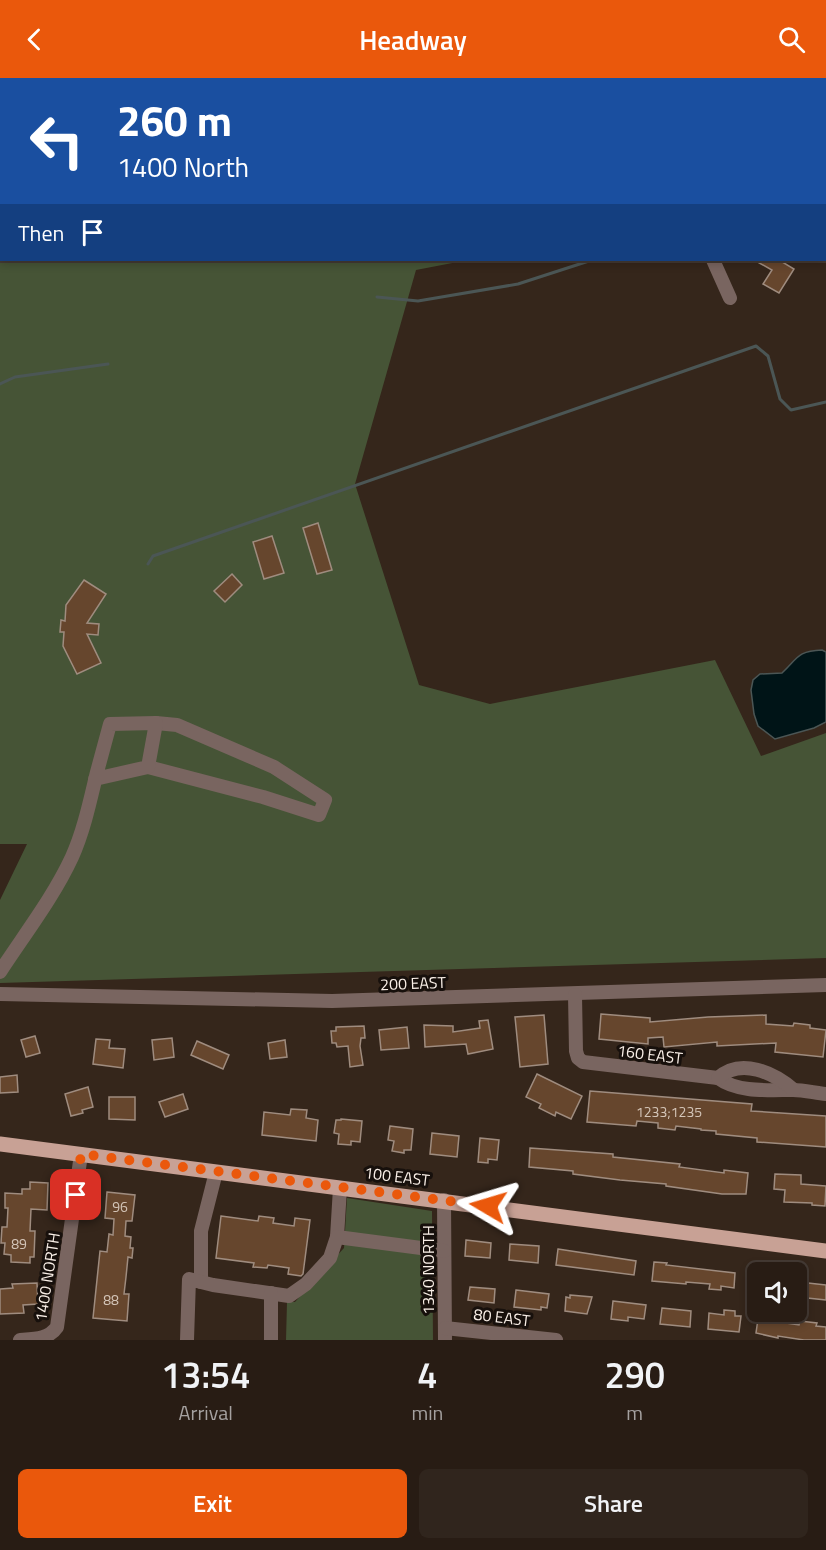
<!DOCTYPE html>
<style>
:root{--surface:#281c14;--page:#30251d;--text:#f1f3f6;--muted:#a5a1a0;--line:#443a34;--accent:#ea580c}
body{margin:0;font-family:"Titillium Web",sans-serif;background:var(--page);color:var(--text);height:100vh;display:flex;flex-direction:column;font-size:22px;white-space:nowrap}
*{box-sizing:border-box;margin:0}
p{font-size:20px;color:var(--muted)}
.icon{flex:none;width:33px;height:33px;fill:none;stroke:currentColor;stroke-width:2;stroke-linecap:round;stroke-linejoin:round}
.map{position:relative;height:1262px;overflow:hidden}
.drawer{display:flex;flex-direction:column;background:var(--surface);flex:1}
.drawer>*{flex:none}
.hud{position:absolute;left:0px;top:0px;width:826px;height:183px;box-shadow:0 3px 9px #0003,0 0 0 2px var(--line);background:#1a4fa0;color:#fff;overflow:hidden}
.fabs{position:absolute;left:747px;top:1184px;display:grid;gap:12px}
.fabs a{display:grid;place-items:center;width:60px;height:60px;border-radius:9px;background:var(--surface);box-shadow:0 3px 9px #0003,0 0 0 2px var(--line);font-size:30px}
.pin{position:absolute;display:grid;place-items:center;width:51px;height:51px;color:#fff;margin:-26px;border-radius:12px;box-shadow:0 3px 9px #0006}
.me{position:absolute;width:66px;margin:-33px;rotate:277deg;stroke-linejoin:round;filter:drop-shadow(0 0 4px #0008)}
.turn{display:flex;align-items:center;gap:21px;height:126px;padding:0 18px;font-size:27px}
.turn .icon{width:78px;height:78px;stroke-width:2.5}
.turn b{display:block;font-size:42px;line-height:51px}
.then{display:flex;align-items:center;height:57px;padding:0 18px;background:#0003;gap:12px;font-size:22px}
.eta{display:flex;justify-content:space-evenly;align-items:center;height:102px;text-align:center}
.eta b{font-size:36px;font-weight:600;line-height:42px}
.button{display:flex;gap:12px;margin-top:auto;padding:12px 18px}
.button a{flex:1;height:69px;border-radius:9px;background:var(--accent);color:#fff;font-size:24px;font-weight:600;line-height:69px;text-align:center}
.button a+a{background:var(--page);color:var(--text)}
header{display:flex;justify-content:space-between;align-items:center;height:78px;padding:0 18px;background:var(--accent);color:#fff;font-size:27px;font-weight:600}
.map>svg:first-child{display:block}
.green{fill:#465436}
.water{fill:#001417;stroke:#4b5655;stroke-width:1.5}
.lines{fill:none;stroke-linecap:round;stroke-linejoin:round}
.stream{stroke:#4b5655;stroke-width:3}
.building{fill:#66462d;stroke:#9f8c7f;stroke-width:1.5}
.minor{stroke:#796560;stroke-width:14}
.major{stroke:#c8a195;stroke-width:15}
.route{stroke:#ea580c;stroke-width:10;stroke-dasharray:0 18}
.labels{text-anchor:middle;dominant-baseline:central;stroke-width:6;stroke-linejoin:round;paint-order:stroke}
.number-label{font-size:14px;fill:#d4c5b8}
.street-label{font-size:16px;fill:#f9efe7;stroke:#17100c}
</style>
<header><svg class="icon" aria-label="back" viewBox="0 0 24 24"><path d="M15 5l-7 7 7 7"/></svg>Headway<svg class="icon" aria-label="search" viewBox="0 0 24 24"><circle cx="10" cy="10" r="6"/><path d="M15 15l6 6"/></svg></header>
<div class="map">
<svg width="826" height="1262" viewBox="0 0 826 1262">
<rect width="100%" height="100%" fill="#35261b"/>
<!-- green -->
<g class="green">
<polygon points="0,0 826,0 825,88 825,2 2,2 2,182 468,182 416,192 355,406 419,607 490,626 715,582 761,678 826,655 826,880 0,905 0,822 27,766 0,766"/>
<polygon points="347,1120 432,1133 433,1262 286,1262 287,1224 295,1224 344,1170"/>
</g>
<!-- water -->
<path class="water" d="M822,572L826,574V644L814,650L775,661L758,648L754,636L751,612L753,602L760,596L782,595C798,580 797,573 822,572Z"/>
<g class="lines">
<!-- stream -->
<g class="stream">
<polyline points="825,117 826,117"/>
<polyline points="377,219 418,223 518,206 592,182"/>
<polyline points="0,306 15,299 108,286"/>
<polyline points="148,486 153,478 756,268 768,278 780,321 791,332 826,324"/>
</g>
</g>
<!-- building -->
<g class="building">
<polygon points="754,182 779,182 794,191 779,215 763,206 772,192"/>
<polygon points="318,445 332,492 317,496 303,450"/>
<polygon points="272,458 284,495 264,501 253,464"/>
<polygon points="232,496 242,507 225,524 214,513"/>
<polygon points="84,502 106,516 87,545 99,546 98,557 87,556 101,585 77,596 63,568 64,554 60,554 61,542 65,543 66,527"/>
<polygon points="601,936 650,940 650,944 708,939 766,937 766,946 793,948 794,945 810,947 810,950 826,952 823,979 775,974 776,965 717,968 717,964 664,969 663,959 648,960 648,966 599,961"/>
<polygon points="544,937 548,986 520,989 515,939"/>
<polygon points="488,942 493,971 468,976 466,966 425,969 424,947 453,948 453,954 480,950 479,943"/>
<polygon points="364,948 365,960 361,960 360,968 363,987 350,989 348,968 337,969 336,965 332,965 331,953 336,953 336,949"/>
<polygon points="407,949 409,970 381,972 379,952"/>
<polygon points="35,958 40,975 26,979 21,962"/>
<polygon points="172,960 174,979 154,982 152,962"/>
<polygon points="96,961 110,962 109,970 125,971 123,990 93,986"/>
<polygon points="285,962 287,979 270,981 268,965"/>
<polygon points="197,963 229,977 223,991 191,977"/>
<polygon points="537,996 582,1018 571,1041 556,1034 555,1038 539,1030 541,1026 526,1019"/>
<polygon points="17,997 18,1014 0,1015 0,999"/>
<polygon points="88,1009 93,1029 82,1032 83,1035 71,1038 65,1016"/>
<polygon points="590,1013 752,1026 751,1033 826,1038 826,1069 757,1064 757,1060 716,1056 716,1053 701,1052 701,1051 676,1048 675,1052 658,1050 658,1045 637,1043 636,1048 587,1044"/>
<polygon points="183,1016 188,1031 165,1039 159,1024"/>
<polygon points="109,1019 135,1019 135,1042 109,1041"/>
<polygon points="291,1031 307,1032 306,1040 318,1042 316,1063 262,1057 264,1034 290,1037"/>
<polygon points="341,1041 362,1043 360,1064 351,1063 351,1067 338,1066 339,1056 334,1055 336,1042 341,1042"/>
<polygon points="390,1048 413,1051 411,1072 404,1072 404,1075 392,1073 394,1063 388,1062"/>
<polygon points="432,1055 459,1058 457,1079 430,1076"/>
<polygon points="480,1060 499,1062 497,1082 488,1081 488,1085 478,1084"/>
<polygon points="530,1070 613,1076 613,1079 680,1086 679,1089 724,1095 724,1092 748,1095 746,1116 722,1116 666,1108 666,1106 620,1102 573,1096 573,1093 529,1089"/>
<polygon points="775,1096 801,1097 801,1106 826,1108 825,1128 812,1127 812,1125 784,1124 785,1112 774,1111"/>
<polygon points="30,1104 48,1105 47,1132 31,1131 30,1153 35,1153 34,1179 30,1179 30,1185 11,1184 11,1177 4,1176 5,1165 1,1165 2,1149 7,1149 8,1130 5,1130 5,1115 22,1116 22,1111 30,1111"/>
<polygon points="107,1114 135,1117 132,1143 126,1143 125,1158 131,1159 130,1170 133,1170 132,1180 128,1179 126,1199 124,1216 129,1216 127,1243 93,1240 100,1173 107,1174 109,1156 113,1157 114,1141 105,1140"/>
<polygon points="221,1138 258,1143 259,1138 274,1140 273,1145 294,1148 295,1140 310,1142 303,1196 301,1198 288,1196 289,1190 268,1187 267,1190 253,1189 254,1185 216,1180"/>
<polygon points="466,1162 491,1165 490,1180 465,1178"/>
<polygon points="510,1166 539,1168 538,1185 509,1182"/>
<polygon points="558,1171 636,1183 634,1197 556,1187"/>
<polygon points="654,1184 667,1185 666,1187 735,1195 734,1210 721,1208 721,1212 709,1211 710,1206 686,1204 686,1206 652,1203"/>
<polygon points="799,1204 826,1207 826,1222 798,1219"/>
<polygon points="37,1205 38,1226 23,1227 24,1235 0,1236 0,1211 13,1210 12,1206"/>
<polygon points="470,1209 495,1211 494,1225 468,1222"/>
<polygon points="516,1212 549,1216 547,1230 541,1229 541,1232 514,1229"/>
<polygon points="570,1217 592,1219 587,1236 565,1233 566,1219 570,1220"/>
<polygon points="613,1223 646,1227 644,1241 628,1239 628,1243 611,1241"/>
<polygon points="662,1230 691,1233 690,1249 660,1246"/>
<polygon points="724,1232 735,1233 735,1238 741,1238 739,1254 708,1251 709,1235 724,1237"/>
<polygon points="758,1241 799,1247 800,1243 817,1245 816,1248 826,1249 826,1262 804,1262 778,1258 778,1260 756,1255"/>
</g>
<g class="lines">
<!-- minor -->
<g class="minor">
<polyline points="825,67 826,67"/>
<polyline points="713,182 730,220"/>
<polyline points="148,689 263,719 319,737 325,722 274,689 177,647 156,645"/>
<path d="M0,894C24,857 53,820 72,779C84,752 90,723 97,694L110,646L156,645L148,689L95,701"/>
<polyline points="0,916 332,923 826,907"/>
<path d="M575,917L576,973L578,980L583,984L718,1000C738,1015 769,1012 793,1012C804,1012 815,1015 826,1016"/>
<path d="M718,1000C741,979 774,995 794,1012"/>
<polyline points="444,1122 445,1262"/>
<polyline points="337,1159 340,1110"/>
<polyline points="201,1204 201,1153 216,1094"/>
<polyline points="445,1250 556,1262"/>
<path d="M20,1262C35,1261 49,1261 57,1249L81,1076"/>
<polyline points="187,1262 189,1201 213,1207 289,1218 306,1206 330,1180 337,1159 444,1173"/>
<polyline points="271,1262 271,1215"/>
</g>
<!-- major -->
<polyline class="major" points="0,1066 826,1173"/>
</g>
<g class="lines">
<!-- route -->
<polyline class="route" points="76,1117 81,1076 488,1128"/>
</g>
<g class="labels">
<!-- number labels -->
<g class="number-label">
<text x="669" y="1033">1233;1235</text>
<text x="120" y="1128">96</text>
<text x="19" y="1165">89</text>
<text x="111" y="1221">88</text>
</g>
<!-- street labels -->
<g class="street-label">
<text transform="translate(413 905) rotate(-2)">200 EAST</text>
<text transform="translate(650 976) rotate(7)">160 EAST</text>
<text transform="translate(397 1098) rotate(7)">100 EAST</text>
<text transform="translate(428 1192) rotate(-90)">1340 NORTH</text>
<text transform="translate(47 1199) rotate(-81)">1400 NORTH</text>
<text transform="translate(502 1239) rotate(7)">80 EAST</text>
</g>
</g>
</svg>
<div class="fabs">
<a><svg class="icon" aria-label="sound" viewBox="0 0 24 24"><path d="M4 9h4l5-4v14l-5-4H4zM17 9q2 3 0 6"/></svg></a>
</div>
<div class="pin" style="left:76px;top:1117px;background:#d93025"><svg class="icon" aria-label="arrive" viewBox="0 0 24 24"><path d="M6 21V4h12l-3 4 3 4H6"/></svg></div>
<svg class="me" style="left:488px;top:1128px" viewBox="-20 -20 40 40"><path d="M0-17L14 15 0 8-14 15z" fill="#ea580c" stroke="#fff" stroke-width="4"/></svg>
<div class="hud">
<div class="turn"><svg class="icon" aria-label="left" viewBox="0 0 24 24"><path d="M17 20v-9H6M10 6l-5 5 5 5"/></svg><div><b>260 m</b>1400 North</div></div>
<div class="then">Then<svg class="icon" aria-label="arrive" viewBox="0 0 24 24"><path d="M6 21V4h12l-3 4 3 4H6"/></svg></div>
</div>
</div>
<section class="drawer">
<div class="eta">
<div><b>13:54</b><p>Arrival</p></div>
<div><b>4</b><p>min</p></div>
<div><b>290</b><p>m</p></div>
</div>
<div class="button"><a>Exit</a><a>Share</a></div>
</section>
